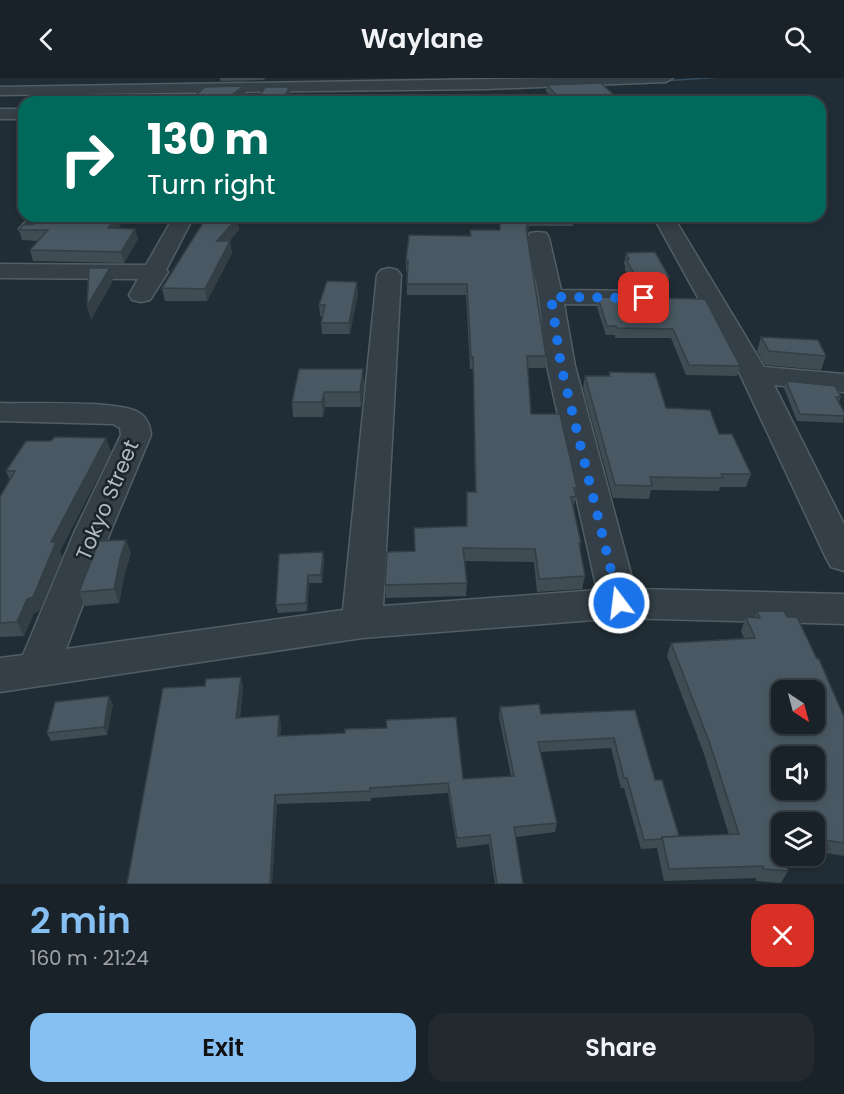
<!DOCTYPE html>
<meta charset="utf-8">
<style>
:root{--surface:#192228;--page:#222a30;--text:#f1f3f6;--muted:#9fa4a8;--line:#373f45;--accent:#86bff1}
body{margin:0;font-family:Poppins,sans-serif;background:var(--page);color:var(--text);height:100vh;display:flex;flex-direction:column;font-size:22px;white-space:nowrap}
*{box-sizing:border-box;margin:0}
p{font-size:20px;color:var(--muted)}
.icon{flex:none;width:33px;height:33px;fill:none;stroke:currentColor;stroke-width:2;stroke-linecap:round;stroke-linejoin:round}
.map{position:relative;height:806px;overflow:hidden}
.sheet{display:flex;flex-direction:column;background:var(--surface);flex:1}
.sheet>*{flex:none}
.guide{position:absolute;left:18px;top:18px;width:808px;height:126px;border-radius:18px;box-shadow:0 3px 9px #0003,0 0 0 2px var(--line);background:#00695c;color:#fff;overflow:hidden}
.needle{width:39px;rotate:144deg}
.fabs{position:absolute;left:771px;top:602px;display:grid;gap:12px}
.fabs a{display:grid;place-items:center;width:54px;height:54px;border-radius:12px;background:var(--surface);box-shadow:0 3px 9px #0003,0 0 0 2px var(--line);font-size:30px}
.pin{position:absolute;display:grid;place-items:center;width:51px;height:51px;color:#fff;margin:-26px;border-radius:12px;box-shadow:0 3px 9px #0006}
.me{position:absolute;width:66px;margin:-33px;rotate:345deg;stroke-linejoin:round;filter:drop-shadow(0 0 4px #0008)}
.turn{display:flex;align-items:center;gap:21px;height:126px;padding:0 30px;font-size:27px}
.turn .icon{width:78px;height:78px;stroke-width:2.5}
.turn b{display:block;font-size:42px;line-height:51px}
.round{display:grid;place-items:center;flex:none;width:63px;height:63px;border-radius:18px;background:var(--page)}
.summary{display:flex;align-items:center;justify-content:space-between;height:102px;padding:0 30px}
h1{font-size:36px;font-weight:600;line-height:45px;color:var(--accent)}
.button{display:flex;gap:12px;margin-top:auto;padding:12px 30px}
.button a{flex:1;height:69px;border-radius:18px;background:var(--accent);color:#111;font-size:24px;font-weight:600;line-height:69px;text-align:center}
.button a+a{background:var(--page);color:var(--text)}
header{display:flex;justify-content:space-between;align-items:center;height:78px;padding:0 30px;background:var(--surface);font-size:27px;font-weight:600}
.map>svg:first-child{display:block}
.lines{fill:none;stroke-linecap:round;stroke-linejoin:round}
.stream{fill:#364c5d;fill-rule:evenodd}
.minor-casing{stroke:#525d64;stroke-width:3}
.minor{fill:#343f47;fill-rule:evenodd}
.wall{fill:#3f4c54;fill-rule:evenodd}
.shaded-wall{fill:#333e45}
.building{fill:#495862;stroke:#333e45;stroke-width:1.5;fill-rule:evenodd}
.route{stroke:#1a73e8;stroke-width:10;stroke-dasharray:0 18}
.labels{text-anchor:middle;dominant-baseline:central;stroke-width:5;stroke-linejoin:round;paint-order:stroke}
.street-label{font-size:21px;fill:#afbac3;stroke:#1a242b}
</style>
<header><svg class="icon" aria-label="back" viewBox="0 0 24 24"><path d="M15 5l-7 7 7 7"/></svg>Waylane<svg class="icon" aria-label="search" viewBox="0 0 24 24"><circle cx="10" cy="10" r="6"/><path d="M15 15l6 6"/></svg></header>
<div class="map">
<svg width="844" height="806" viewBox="0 0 844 806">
<rect width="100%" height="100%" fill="#212d36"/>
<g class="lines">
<!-- stream -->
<g class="stream">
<polygon points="695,0 719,0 659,4 657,3"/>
<polygon points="514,9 515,11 371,13 369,12 371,11"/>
</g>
<!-- minor casing -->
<g class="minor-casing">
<g id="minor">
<polygon points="556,0 673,0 666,4 486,11 0,17 0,9"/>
<rect x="0" y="31" width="24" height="10"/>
<path d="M31,138H53C45,149 37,159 23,155L19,151Z"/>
<polygon points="174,138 194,138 166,192 168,194 150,222 141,224 132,222 129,217 138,201 0,200 0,186 146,187"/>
<polygon points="653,138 673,138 764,289 844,296 844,314 774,307 844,446 844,493 831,489 826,480 740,296"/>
<path d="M538,154L546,155L549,160L561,212L643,213L652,215L655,220L652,225L643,227L564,226L575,288L635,511L844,516V546L619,540L362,560L0,614V580L23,577L74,455L121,357L120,350L113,346L0,343V325C30,326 115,322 138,334C147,339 150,347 151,357L110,455L66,571L343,532L377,197L381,192L389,190L397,192L401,197L383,528L597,512L547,288L539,219L527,160L530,155Z"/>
</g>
</g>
<!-- minor -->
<use href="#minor" class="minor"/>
</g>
<!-- wall -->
<g class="wall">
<polygon points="220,0 266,0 263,2 221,3"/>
<polygon points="547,7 619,22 641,24 556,24 546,13"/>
<polygon points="244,8 245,16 234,24 193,24 192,20"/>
<polygon points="44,138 127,138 118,150 138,161 124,185 33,183 30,172 39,163 22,162 19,152 34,146"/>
<polygon points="499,138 574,138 573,148 529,148 528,154 527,157 546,278 545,290 528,290 531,336 577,410 573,432 581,465 580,470 585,498 582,511 537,514 534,484 465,483 467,505 466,518 386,520 385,507 415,473 466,448 467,414 475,414 473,291 470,291 466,217 407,217 407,193 406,193 406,182 470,158 470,152 500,152"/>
<polygon points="237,140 239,152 229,163 232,175 207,223 165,223 162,210"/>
<polygon points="626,175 669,199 667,211 634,210 625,192 625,188 624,186"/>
<polygon points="358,215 350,256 322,256 321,245 322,238 320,238 319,227"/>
<polygon points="598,219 705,221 740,288 737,298 686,297 671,260 615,260 615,257 606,257 597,229"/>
<polygon points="761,259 826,278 821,292 765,287 757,273"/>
<polygon points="299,291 364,306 361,329 325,329 323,339 293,339 292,324"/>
<polygon points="609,294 666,330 719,356 751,396 746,409 720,409 719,413 651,412 649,421 613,420 583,310 585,298 609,298"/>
<polygon points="786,303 841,319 839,324 844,334 843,345 797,343 784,310"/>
<polygon points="106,360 111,374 60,473 62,479 39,533 34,535 24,558 0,559 0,419 10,402 6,393 51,363"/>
<polygon points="323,474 324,482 322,505 309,505 307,533 278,535 276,527"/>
<polygon points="131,475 125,495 119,525 85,528 79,514"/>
<path d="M757,533L787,539L844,639V778L826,775L821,783L786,782L788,793L781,805L756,803V800L664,803L657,770L641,771L624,710H621L611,670L540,674L557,745L555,754L516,759L523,806H495L489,766L457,770L448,715L371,720V723L277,726L272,806H127L243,609L240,640L279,637L281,647L280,658L463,701L511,698L499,639L500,629L541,636L635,632L655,702L679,758L729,757L704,676L667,578L671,565L744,560L741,553L746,539H755ZM782,744H814V777H782Z"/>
<polygon points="113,626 107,657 51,663 47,655"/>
</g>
<!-- shaded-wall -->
<g class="shaded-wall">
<polygon points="244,8 245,16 234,24 227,24 226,21"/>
<polygon points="289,9 290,16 286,24 283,24"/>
<polygon points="117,138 127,138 111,161 108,150"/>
<polygon points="237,140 239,152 219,175 217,163"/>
<polygon points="529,144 528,154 525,160 526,150"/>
<polygon points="135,151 138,161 124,185 121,174"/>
<polygon points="230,163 232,175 207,223 205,211"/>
<polygon points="110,190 113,203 91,242 87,228"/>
<polygon points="357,204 358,215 350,256 349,245"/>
<polygon points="363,291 364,306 361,329 360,314"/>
<polygon points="324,314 325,329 323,339 322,324"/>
<polygon points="106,360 111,374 60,473 62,479 39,533 34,535 24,558 17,544 51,464"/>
<polygon points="126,462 131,475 125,495 119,525 114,511 120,481"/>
<polygon points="323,474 324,482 322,505 321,497"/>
<polygon points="308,497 309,505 307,533 306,525"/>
<polygon points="241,599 243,609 239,650 236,640"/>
<polygon points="109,618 113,626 107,657 104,649"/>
<polygon points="279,637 281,647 280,668 278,658"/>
<polygon points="275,717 277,726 272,806 270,806"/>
</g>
<!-- building -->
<g class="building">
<polygon points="601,5 619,22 633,20 641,24 563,24 547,7"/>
<polygon points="244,8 226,21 192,20 205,9"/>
<polygon points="265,9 289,9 283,24 256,24"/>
<polygon points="44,138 117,138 108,150 135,151 121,174 30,172 48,152 19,152 23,147 34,146"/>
<polygon points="500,138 528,138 529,144 526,150 546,278 527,278 531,336 560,336 577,410 574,410 576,419 571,419 581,465 579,465 585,498 539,501 535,471 463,470 467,505 385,507 387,474 415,473 414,450 467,448 467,414 476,414 473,279 471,279 467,206 407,206 408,182 406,182 409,157 471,158 470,152 500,152"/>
<polygon points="206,140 237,140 217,163 230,163 205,211 162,210"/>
<polygon points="655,174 669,199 636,199 626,181 629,181 626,175"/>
<polygon points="89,190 110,190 87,228"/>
<polygon points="327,203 357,204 349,245 321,245 325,227 319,227"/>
<polygon points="598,219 705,221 740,288 689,287 673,251 617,250 616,248 607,248"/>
<polygon points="761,259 818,262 826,278 769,273"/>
<polygon points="299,291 363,291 360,314 324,314 322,324 292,324"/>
<polygon points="609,294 655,295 666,330 710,332 719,356 732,356 751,396 721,396 723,400 650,399 652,408 615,407 585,298 610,298"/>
<polygon points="786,303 835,308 841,319 836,319 844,334 844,338 800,336"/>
<polygon points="55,359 106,360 51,464 56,464 33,519 27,521 17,544 0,545 0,419 15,393 6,393 26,363 51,363"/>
<polygon points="126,462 120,481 114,511 79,514 99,463"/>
<polygon points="323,474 321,497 308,497 306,525 276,527 279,476"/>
<path d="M757,533H784L787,539H797L817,581H819L844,639V765L825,762L829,771H814V744H782V777H784L788,793L763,791V788L669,791L662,759L739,756L709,663L671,565L755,560L746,539L760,540ZM782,612H814V645H782ZM782,678H814V711H782Z"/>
<polygon points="241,599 236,640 279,637 278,658 345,655 345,651 387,650 386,642 456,639 463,701 514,698 500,629 539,626 541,636 635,632 655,702 662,702 679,758 662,759 661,761 644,762 627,700 624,700 614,660 538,664 557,745 514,749 523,806 497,806 490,757 457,760 448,705 370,710 370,713 275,717 270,806 127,806 163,610 205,608 206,601"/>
<polygon points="109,618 104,649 47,655 55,624"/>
</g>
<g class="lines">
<!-- route -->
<polyline class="route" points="619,525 561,288 551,219 644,220"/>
</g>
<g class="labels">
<!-- street labels -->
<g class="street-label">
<text transform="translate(107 422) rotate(-67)">Tokyo Street</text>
</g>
</g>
</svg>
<div class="fabs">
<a><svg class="needle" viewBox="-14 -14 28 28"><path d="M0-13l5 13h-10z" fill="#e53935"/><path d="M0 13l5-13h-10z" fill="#9fa4a8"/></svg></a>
<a><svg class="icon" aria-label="sound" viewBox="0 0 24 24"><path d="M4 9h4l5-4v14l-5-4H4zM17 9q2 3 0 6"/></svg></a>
<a><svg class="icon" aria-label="layers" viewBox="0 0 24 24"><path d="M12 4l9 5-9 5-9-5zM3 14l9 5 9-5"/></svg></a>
</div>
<div class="pin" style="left:644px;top:220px;background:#d93025"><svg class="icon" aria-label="arrive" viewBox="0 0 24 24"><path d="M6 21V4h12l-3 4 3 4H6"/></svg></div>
<svg class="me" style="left:619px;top:525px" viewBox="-20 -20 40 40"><circle r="17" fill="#1a73e8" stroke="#fff" stroke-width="3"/><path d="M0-11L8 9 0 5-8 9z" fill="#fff"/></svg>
<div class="guide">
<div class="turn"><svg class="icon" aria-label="right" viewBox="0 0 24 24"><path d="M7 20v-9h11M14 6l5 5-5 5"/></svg><div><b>130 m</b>Turn right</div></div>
</div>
</div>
<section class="sheet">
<div class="summary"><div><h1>2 min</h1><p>160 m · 21:24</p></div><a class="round" style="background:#d93025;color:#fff"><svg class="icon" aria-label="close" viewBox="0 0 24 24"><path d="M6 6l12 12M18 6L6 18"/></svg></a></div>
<div class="button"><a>Exit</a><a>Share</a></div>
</section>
